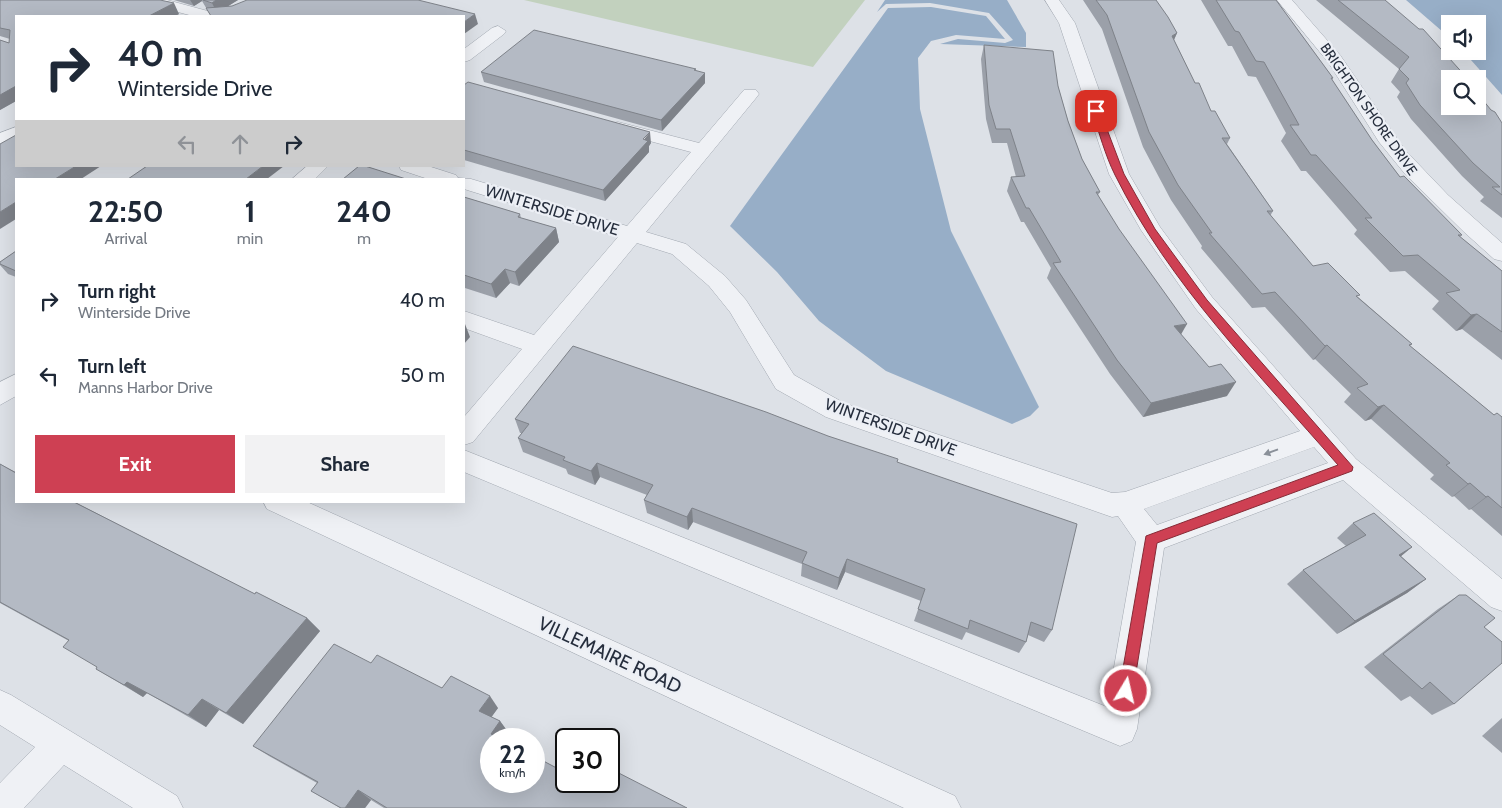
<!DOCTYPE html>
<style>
:root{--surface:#fff;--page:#f2f2f3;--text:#1f2937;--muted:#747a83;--accent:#ce4053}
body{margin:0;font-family:Cabin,sans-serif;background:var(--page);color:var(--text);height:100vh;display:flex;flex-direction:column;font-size:19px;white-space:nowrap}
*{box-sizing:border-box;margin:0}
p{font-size:16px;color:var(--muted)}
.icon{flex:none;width:28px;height:28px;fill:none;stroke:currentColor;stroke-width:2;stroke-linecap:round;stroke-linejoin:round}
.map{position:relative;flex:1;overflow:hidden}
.sheet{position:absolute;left:15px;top:178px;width:450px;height:325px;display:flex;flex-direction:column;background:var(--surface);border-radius:0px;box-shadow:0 5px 20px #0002}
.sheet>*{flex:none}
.hud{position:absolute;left:15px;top:15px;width:450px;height:152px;border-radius:0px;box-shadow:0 5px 20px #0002;background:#fff;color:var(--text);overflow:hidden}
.tools{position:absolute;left:1441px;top:15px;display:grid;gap:10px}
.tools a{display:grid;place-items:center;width:45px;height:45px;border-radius:0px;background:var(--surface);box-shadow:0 5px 20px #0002;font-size:25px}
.speed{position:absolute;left:480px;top:728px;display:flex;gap:10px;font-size:25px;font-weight:700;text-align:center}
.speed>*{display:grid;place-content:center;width:65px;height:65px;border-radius:50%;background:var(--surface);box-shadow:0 5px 20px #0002;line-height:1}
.speed small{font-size:12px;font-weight:400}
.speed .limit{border:2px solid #111;border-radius:8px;background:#fff;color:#111}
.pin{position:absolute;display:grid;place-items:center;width:42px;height:42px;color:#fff;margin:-21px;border-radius:10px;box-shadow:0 2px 8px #0006}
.me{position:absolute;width:55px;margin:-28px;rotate:9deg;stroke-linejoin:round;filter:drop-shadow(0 0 4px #0008)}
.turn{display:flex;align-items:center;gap:18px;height:105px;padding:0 20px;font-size:22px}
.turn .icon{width:65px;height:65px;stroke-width:2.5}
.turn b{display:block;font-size:35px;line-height:42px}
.lanes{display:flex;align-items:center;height:48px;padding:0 20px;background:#0003;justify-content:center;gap:25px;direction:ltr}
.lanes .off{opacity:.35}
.eta{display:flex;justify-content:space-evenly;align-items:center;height:85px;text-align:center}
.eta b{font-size:30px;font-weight:700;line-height:35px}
.button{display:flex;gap:10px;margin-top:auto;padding:10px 20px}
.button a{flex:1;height:58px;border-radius:0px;background:var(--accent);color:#fff;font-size:20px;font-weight:700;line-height:58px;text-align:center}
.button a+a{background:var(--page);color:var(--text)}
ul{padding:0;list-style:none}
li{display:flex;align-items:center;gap:15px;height:75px;padding:0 20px}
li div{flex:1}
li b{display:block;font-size:19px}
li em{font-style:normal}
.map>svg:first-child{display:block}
.green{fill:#c2d1be}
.water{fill:#97aec7}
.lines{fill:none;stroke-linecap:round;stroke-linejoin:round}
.street-casing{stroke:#a2a8b1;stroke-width:1}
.street{fill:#eff1f5;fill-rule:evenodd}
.wall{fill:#9ba0a9}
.shaded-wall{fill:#7e8289}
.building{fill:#b4bac4;stroke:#7e8289}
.oneway{fill:#8a9099}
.route{fill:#ce4053;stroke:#862a36}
.labels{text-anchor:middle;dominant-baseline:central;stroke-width:4.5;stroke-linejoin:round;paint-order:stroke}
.far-street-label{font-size:14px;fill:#262e3d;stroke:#eceff5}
.street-label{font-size:16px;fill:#262e3d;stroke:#eceff5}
.near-street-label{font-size:19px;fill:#262e3d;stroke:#eceff5}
</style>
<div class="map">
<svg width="1502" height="808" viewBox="0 0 1502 808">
<rect width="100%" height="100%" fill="#dde1e7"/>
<!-- green -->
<polygon class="green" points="524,0 865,0 813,67"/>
<!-- water -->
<g class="water">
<polygon points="885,0 1007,0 1026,33 1026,47 940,44 958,39 1005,43 1013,40 989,13 930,3 886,4 877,12"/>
<polygon points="1406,0 1502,0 1502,95 1463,51 1478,51 1478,24 1450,24 1450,38"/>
<polygon points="931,7 986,16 1005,39 956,35 931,41 918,58 920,109 951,231 1039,407 1030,416 1012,424 886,371 819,321 777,272 730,226 888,8"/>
</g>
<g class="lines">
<!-- street casing -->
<g class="street-casing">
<g id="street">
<polygon points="142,0 167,0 215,13 218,16 193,16 144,3"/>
<path d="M1045,0H1059L1075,23L1129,174L1160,227L1212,297L1356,459L1502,579V611L1491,607L1343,480L1164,548L1137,729L1132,741L1120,746L464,472V450L1107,707L1136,542L1118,516L1112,517L826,417L776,389L730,312L709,286L672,254L637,243L473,442L464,445V417L522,349L464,328V311L534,335L618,237L464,189V179H428L401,170L399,166H428L456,175L458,178L471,179L627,226L691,152L612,131L609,127L612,123L618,122L699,143L744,90H756L759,94L756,98L646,232L686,244L725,276L746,300L794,375L844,403L1112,493L1125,492L1300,431L1196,309L1141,230L1109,174L1059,23ZM1314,447L1328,463L1157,525L1144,509Z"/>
<polygon points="1277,0 1292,0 1340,55 1405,150 1448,195 1502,243 1502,261 1494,259 1464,232 1405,174 1379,142 1328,62"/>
<polygon points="498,26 506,31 504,34 470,60 464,62 464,49 492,28"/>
<polygon points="16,127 16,139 0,147 0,133"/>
<polygon points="307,166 328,166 315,179 292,179"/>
<polygon points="16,374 16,396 0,405 0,382"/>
<polygon points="263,501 305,501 955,796 961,808 904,808 267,509"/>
<polygon points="0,690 11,695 177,796 183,808 133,808 64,765 24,808 0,808 0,783 35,747 0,725"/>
</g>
</g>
<!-- street -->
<use href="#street" class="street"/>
</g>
<!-- wall -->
<g class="wall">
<polygon points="0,0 179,14 175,16 16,16 16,101 0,110 0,40 9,43 10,39 0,36"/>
<polygon points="174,0 238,0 228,6 478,24 211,16 202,1 194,6"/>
<polygon points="1083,0 1156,0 1177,33 1174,40 1195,83 1211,111 1230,138 1227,144 1273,211 1270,216 1313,266 1358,297 1412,344 1410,346 1494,415 1502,417 1502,536 1471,509 1469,510 1454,496 1452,497 1430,479 1434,475 1371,419 1365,421 1344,402 1351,394 1315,359 1313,360 1265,307 1252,308 1201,248 1202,246 1171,200 1143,147 1102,29"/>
<polygon points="1201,0 1276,0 1333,78 1332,80 1372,140 1400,177 1462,235 1460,237 1502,271 1502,362 1502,360 1462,329 1456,331 1432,309 1439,301 1405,271 1390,272 1354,234 1357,230 1306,171 1301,171 1281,141 1286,133 1256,77 1248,76 1232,46 1228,46"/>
<polygon points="1316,0 1385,0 1467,78 1466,79 1450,79 1502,123 1502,218 1480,201 1484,197 1462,176 1411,119 1397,97 1400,92 1391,82 1399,69"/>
<polygon points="984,45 1058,86 1068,121 1082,159 1100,192 1098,195 1181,335 1227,396 1143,417 1110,374 1047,278 1051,268 1024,222 1021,222 1007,191 1011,177 1016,177 1007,143 992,143 986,119 981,59"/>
<polygon points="481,72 705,73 705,83 662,131 484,82"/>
<polygon points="464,85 651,143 649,146 649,152 605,201 464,160"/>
<polygon points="464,197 520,214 521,218 556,228 559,242 519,286 510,283 496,298 465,288 464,289"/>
<polygon points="16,251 16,277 8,274 0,265 0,262"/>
<polygon points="515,419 828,436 898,463 1052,630 1044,642 1028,635 1026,642 1019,653 966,632 962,640 914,621 921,601 845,572 837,590 801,576 802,564 693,522 688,530 647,513 644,500 647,495 600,477 595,485 568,474 566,469 523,452 518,438 522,433 520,433"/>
<polygon points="0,464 255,594 307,618 320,631 243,724 219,710 206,727 147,693 143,697 96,669 97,667 69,641 0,603"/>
<polygon points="1353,523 1412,547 1401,556 1426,579 1407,593 1337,634 1287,584 1303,570 1346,546 1337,538"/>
<polygon points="1459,595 1484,627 1454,704 1432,715 1410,696 1401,701 1364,667 1438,609"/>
<polygon points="371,663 498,708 491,717 500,721 508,732 491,739 566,781 687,808 384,808 371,800 365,808 340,808 311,791 317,783 269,756 253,746"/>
<polygon points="1502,718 1502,753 1482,736"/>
</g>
<!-- shaded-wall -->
<g class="shaded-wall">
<polygon points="190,0 202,0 202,1 194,6"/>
<polygon points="216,0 238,0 217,13 212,3"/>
<polygon points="174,3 179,14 175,16 149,16"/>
<polygon points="475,14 478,24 464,34 464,22"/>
<polygon points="1177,33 1171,46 1172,36"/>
<polygon points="705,73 705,83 662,131 661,120"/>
<polygon points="16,86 16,101 0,110 0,95"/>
<polygon points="650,132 651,143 649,146 649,152 605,201 603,190"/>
<polygon points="76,166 101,166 81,179 55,179"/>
<polygon points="263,166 284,166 267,179 246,179"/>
<polygon points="16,202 16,219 0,229 0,212"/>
<polygon points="556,228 559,242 519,286 515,272"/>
<polygon points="505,269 510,283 496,298 491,284"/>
<polygon points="1477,314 1462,329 1456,331 1471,315"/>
<polygon points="465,324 470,337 464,344 464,325"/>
<polygon points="1187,324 1179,338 1174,326"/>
<polygon points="1327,345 1315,359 1313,360 1325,346"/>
<polygon points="1236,382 1227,396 1143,417 1151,403"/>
<polygon points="1384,405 1371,419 1365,421 1378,407"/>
<polygon points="597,463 600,477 595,485 591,471"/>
<polygon points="1470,483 1454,496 1452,497 1468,484"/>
<polygon points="1488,496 1471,509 1469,510 1486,497"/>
<polygon points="692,508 693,522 688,530 687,517"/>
<polygon points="1412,547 1394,562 1399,555"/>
<polygon points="847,559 845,572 837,590 839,578"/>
<polygon points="1426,579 1407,593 1337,634 1355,621"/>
<polygon points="307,618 320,631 243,724 226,713"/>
<polygon points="127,682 147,693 143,697 124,685"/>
<polygon points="490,696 498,708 488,722 479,711"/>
<polygon points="202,699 219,710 206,727 188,715"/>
<polygon points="500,721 508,732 504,739 495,739 491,734"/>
<polygon points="358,790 371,800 365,808 345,808"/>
</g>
<!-- building -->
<g class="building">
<polygon points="0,0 160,0 174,3 149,16 16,16 16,86 0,95 0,40 9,43 10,30 0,28"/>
<polygon points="203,0 216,0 212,3"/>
<polygon points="247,0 418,0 475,14 464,22 464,16 211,16 206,8 232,6"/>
<polygon points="1096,0 1156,0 1168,17 1177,33 1172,36 1195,83 1199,83 1211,111 1215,111 1230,138 1222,138 1273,211 1267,211 1313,266 1328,263 1360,295 1356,296 1412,344 1409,345 1494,415 1497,413 1502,417 1502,508 1488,496 1486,497 1470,483 1468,484 1446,465 1450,463 1384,405 1378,407 1357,388 1368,384 1327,345 1325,346 1275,292 1262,294 1209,233 1212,233 1178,185 1149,132 1107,15"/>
<polygon points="1216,0 1276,0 1333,78 1331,78 1372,140 1400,177 1404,176 1462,235 1458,235 1502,271 1502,332 1477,314 1471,315 1446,293 1460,290 1418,255 1403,256 1365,218 1372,218 1316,155 1311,155 1290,125 1299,125 1264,62 1256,61 1239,32 1235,31"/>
<polygon points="1338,0 1385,0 1419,29 1423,29 1467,78 1465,79 1450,79 1450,106 1478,106 1478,94 1491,110 1495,112 1502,123 1502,195 1492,187 1500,187 1473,163 1420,105 1406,83 1409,79 1399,69 1409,57"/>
<polygon points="534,30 696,69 694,70 705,73 661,120 481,72"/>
<polygon points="984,45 1053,51 1058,86 1068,121 1082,159 1100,192 1096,192 1119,229 1187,324 1174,326 1209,367 1221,364 1236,382 1151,403 1117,360 1053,263 1061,262 1029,208 1026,208 1011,177 1025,176 1010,129 996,129 989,105"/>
<polygon points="468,82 650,132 643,139 648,141 603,190 464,150 464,85"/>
<polygon points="16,135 16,166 76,166 55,179 16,179 16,202 0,212 0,144"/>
<polygon points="147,166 263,166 246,179 128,179"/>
<polygon points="359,166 365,166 406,179 343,179"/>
<polygon points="464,197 520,214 518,217 556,228 515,272 505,269 491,284 464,275"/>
<polygon points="16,251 16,271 0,264 0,262"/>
<polygon points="573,346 766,412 828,436 898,459 897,462 1077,524 1052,630 1031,622 1026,642 970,620 968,629 918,609 925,589 847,559 839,578 802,563 807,552 692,508 687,517 644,500 653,485 597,463 591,471 563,460 565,457 518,438 529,424 515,419"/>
<polygon points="0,464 16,473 16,501 72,501 255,594 256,592 307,618 226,713 202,699 188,715 127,682 124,685 96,669 97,667 63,647 69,640 0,602"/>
<polygon points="1374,513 1412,547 1399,555 1426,579 1355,621 1303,570 1366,535 1353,523"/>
<polygon points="1459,595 1466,595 1495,618 1484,627 1502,642 1502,663 1454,704 1430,682 1422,689 1383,654"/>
<polygon points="334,644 371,663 377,655 442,688 451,676 490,696 479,711 500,721 491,734 500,739 491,739 491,781 534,781 534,756 566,773 566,781 609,781 609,768 687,808 387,808 358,790 345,808 341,808 311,791 318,782 253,746"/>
</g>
<!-- one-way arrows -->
<defs><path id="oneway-solid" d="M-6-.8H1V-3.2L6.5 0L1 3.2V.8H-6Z" transform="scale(1.25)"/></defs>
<use class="oneway" href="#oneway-solid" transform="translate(1271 452) rotate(160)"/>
<!-- route -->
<path class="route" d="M1096,108L1100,111L1124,174L1155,229L1207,300L1353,467L1352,471L1157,543L1133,691L1131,696L1126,698L1121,696L1119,691L1146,536L1338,465C1259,374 1169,284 1115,175C1105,155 1099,132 1092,111Z"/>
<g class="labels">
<!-- far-street labels -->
<g class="far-street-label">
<text transform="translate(1369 109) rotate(55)">BRIGHTON SHORE DRIVE</text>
</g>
<!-- street labels -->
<g class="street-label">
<text transform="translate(552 210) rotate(17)">WINTERSIDE DRIVE</text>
<text transform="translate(891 427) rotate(20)">WINTERSIDE DRIVE</text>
</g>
<!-- near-street labels -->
<g class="near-street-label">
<text transform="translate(610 655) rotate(25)">VILLEMAIRE ROAD</text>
</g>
</g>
</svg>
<div class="tools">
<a><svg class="icon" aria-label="sound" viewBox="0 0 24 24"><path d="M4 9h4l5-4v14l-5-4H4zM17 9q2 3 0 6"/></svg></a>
<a><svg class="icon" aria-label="search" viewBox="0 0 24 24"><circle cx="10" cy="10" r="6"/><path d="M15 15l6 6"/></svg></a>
</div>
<div class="speed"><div>22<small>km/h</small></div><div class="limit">30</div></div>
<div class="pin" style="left:1096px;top:111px;background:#d93025"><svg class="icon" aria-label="arrive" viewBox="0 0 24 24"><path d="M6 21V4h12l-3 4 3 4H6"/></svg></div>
<svg class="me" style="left:1126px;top:691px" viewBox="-20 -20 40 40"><circle r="17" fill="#ce4053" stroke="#fff" stroke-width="3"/><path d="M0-11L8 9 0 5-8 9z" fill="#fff"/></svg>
<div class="hud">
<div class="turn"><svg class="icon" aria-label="right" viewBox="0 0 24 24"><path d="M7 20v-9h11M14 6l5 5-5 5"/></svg><div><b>40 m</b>Winterside Drive</div></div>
<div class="lanes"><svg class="icon off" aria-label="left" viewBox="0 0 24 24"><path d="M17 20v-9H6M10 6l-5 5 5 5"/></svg><svg class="icon off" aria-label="ahead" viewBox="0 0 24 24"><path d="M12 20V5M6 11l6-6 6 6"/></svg><svg class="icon" aria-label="right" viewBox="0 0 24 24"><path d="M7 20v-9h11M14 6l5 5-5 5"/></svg></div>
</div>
<section class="sheet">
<div class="eta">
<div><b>22:50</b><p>Arrival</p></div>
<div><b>1</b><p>min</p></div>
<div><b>240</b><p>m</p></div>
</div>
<ul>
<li><svg class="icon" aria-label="right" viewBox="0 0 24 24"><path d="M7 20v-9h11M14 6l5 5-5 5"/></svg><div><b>Turn right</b><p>Winterside Drive</p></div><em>40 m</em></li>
<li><svg class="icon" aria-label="left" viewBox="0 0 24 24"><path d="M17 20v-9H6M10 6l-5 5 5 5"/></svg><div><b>Turn left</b><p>Manns Harbor Drive</p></div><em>50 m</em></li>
</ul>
<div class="button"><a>Exit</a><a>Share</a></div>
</section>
</div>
